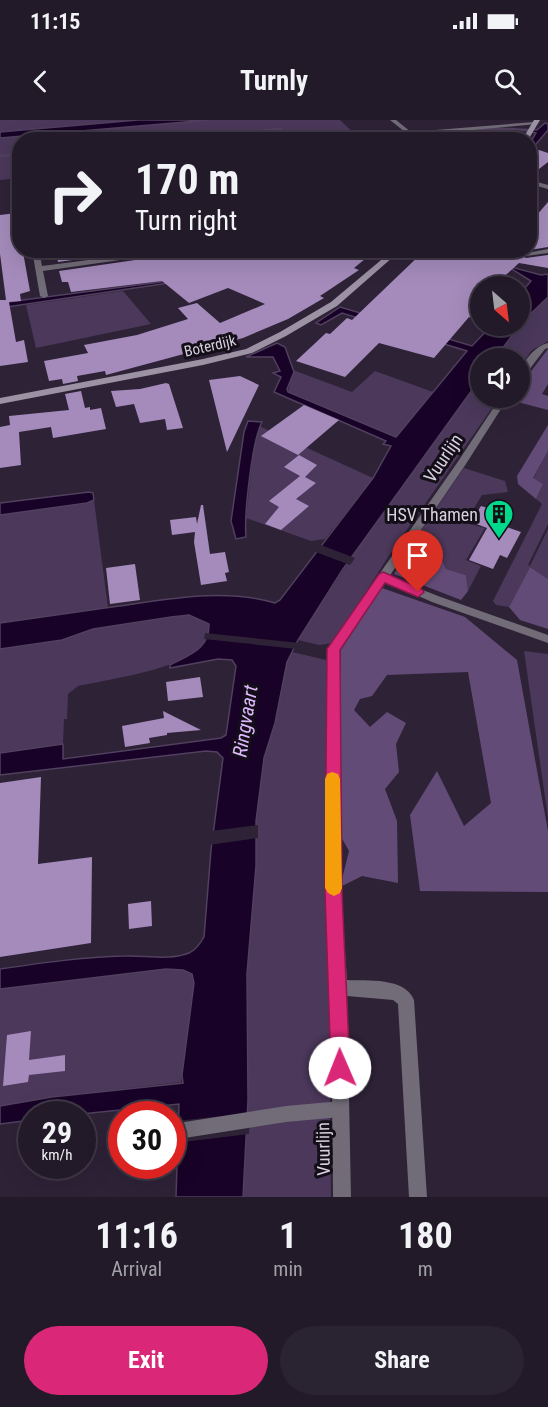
<!DOCTYPE html>
<style>
:root{--surface:#221a29;--page:#2a2331;--text:#f1f3f6;--muted:#a2a1a8;--line:#3f3846;--accent:#db2777}
body{margin:0;font-family:"Roboto Condensed",sans-serif;background:var(--page);color:var(--text);height:100vh;display:flex;flex-direction:column;font-size:22px;white-space:nowrap}
*{box-sizing:border-box;margin:0}
p{font-size:20px;color:var(--muted)}
.icon{flex:none;width:33px;height:33px;fill:none;stroke:currentColor;stroke-width:2;stroke-linecap:round;stroke-linejoin:round}
.map{position:relative;height:1077px;overflow:hidden}
.details{display:flex;flex-direction:column;background:var(--surface);flex:1}
.details>*{flex:none}
.banner{position:absolute;left:12px;top:12px;width:525px;height:126px;border-radius:24px;box-shadow:0 6px 24px #0002,0 0 0 2px var(--line);background:#221a29;color:var(--text);overflow:hidden}
.needle{width:39px;rotate:152deg}
.buttons{position:absolute;left:470px;top:156px;display:grid;gap:12px}
.buttons a{display:grid;place-items:center;width:60px;height:60px;border-radius:50%;background:var(--surface);box-shadow:0 6px 24px #0002,0 0 0 2px var(--line);font-size:30px}
.speed{position:absolute;left:18px;top:981px;display:flex;gap:12px;font-size:30px;font-weight:700;text-align:center}
.speed>*{display:grid;place-content:center;width:78px;height:78px;border-radius:50%;background:var(--surface);box-shadow:0 6px 24px #0002,0 0 0 2px var(--line);line-height:1}
.speed small{font-size:15px;font-weight:400}
.speed .limit{border:9px solid #d22;background:#fff;color:#111}
.pin{position:absolute;display:grid;place-items:center;width:51px;height:51px;color:#fff;margin:-62px -26px;border-radius:50% 50% 50% 0;rotate:-45deg;box-shadow:0 0 6px #0007}
.pin .icon{rotate:45deg}
.me{position:absolute;width:66px;margin:-33px;rotate:359deg;stroke-linejoin:round;filter:drop-shadow(0 0 4px #0008)}
.turn{display:flex;align-items:center;gap:21px;height:126px;padding:0 24px;font-size:27px}
.turn .icon{width:78px;height:78px;stroke-width:2.5}
.turn b{display:block;font-size:42px;line-height:51px}
.eta{display:flex;justify-content:space-evenly;align-items:center;height:102px;text-align:center}
.eta b{font-size:36px;font-weight:700;line-height:42px}
.button{display:flex;gap:12px;margin-top:auto;padding:12px 24px}
.button a{flex:1;height:69px;border-radius:36px;background:var(--accent);color:#fff;font-size:24px;font-weight:700;line-height:69px;text-align:center}
.button a+a{background:var(--page);color:var(--text)}
.status{display:flex;justify-content:space-between;align-items:center;height:42px;padding:0 30px;background:var(--surface);direction:ltr}
.status svg{height:16px;fill:currentColor}
header{display:flex;justify-content:space-between;align-items:center;height:78px;padding:0 24px;background:var(--surface);font-size:27px;font-weight:700}
.map>svg:first-child{display:block}
.green{fill:#4b385b}
.forest{fill:#634b77}
.water{fill:#180227;stroke:#51405e;stroke-width:1.5}
.pier{fill:#2e2237}
.lines{fill:none;stroke-linecap:round;stroke-linejoin:round}
.stream{stroke:#51405e;stroke-width:3}
.building{fill:#a48bbb}
.lane{fill:#716c77;fill-rule:evenodd}
.street{fill:#716c77;fill-rule:evenodd}
.secondary{fill:#9b92a4;fill-rule:evenodd}
.route{fill:#db2777;stroke:#8e194d;stroke-width:1.5}
.slow{fill:#f59e0b}
.labels{text-anchor:middle;dominant-baseline:central;stroke-width:6;stroke-linejoin:round;paint-order:stroke}
.far-street-label{font-size:15px;fill:#d7d0de;stroke:#130e18}
.street-label{font-size:18px;fill:#d7d0de;stroke:#130e18}
.poi-label{font-size:18px;fill:#d7d0de;stroke:#130e18;text-anchor:end}
.water-label{font-size:20px;font-style:italic;fill:#deb7ff;stroke:#130e18}
</style>
<div class="status"><b>11:15</b><svg viewBox="0 0 49 12"><path d="M0 12V9h3v3zM5 12V6h3v6zM10 12V3h3v9zM15 12V0h3v12zM26 1h20v11H26zM47 4h2v5h-2z"/></svg></div>
<header><svg class="icon" aria-label="back" viewBox="0 0 24 24"><path d="M15 5l-7 7 7 7"/></svg>Turnly<svg class="icon" aria-label="search" viewBox="0 0 24 24"><circle cx="10" cy="10" r="6"/><path d="M15 15l6 6"/></svg></header>
<div class="map">
<svg width="548" height="1077" viewBox="0 0 548 1077">
<rect width="100%" height="100%" fill="#2e2237"/>
<!-- green -->
<g class="green">
<polygon points="0,0 138,0 0,12"/>
<polygon points="208,0 340,0 360,19 20,20 19,58 0,60 0,18"/>
<polygon points="123,171 151,204 36,228 26,185"/>
<polygon points="548,177 548,221 531,231 519,249 519,238 495,238 523,201"/>
<polygon points="293,250 352,272 375,251 433,272 396,317 288,272"/>
<polygon points="480,259 480,278 499,278 390,434 333,523 319,525 298,520 356,431"/>
<polygon points="259,306 373,358 325,419 311,421 246,398 255,317"/>
<polygon points="548,331 548,404 528,445 530,446 548,409 548,459 530,447 509,487 496,485 493,481 542,384 536,379 543,364 533,359"/>
<polygon points="464,348 505,361 508,372 482,375 465,403 485,408 466,440 481,446 468,471 466,455 446,449 434,421 418,415"/>
<polygon points="94,380 108,488 0,503 0,395"/>
<path d="M189,495L209,504C209,509 209,517 206,522C191,548 106,560 78,566L68,574L67,599H64L63,624L0,633V529L62,520L93,509Z"/>
<polygon points="524,531 548,534 548,698"/>
<polygon points="292,532 326,540 331,1077 243,1077 248,980 247,854 256,746 256,701 264,638 275,603 287,542"/>
<polygon points="166,849 183,850 192,854 194,863 181,962 52,977 0,986 0,869"/>
</g>
<!-- forest -->
<g class="forest">
<polygon points="548,229 548,264 542,274 548,276 548,290 510,280 512,278 519,278 519,267"/>
<polygon points="548,305 548,331 533,358 543,364 536,379 518,364 517,356"/>
<polygon points="418,415 434,421 446,449 466,455 468,471 461,480 394,454"/>
<polygon points="530,447 548,459 548,509 520,500 509,487"/>
<polygon points="382,468 465,497 517,540 548,711 548,772 420,771 410,695 437,651 464,706 491,683 468,552 387,555 372,576 360,579 354,590 370,607 387,592 406,603 396,624 399,652 385,669 397,701 398,763 362,756 340,767 349,731 340,715 341,530"/>
</g>
<!-- water -->
<g class="water">
<polygon points="138,0 208,0 0,18 0,12"/>
<path d="M545,3L548,4V10L530,31V23L536,13C503,3 466,15 434,19C418,21 402,19 387,20L497,8L537,10Z"/>
<polygon points="283,146 0,188 0,183"/>
<path d="M507,146L541,155L548,154V177L523,201L495,238H480V259L343,449L298,520L287,542L275,603L264,638L256,701V746L247,854L248,980L243,1077H176L179,984L81,994H32L31,1000L0,1004V986L52,977L183,963L182,955L194,863L192,854L183,850L166,849L0,869V849C41,843 83,837 124,836C145,835 169,841 189,833C196,830 200,824 204,817L211,730L223,638L217,632L206,631L0,655V633L63,624V639L221,618L226,615L236,546L232,540L218,539L170,548V545C189,535 210,529 209,504L189,495L171,497L93,509L62,520L0,529V503C40,497 79,492 119,486C169,479 226,468 275,483L280,480L373,358L391,326L383,324L386,321L274,272L281,257L273,253L280,251L273,237H246L277,223L285,227L294,252L287,269L288,272L396,317L467,231L342,193L321,205L316,203L340,187L472,226L491,206H519V175L531,161Z"/>
<path d="M248,301L262,302C252,320 244,395 246,417L236,419L231,401L244,312Z"/>
<polygon points="89,372 93,373 94,380 87,383 0,395 0,383"/>
</g>
<!-- pier -->
<g class="pier">
<polygon points="318,424 355,438 350,445 313,431"/>
<polygon points="205,513 300,523 297,529 204,519"/>
<polygon points="258,705 258,718 209,725 211,711"/>
<polygon points="250,993 249,1014 175,1023 176,1001"/>
</g>
<g class="lines">
<!-- stream -->
<g class="stream">
<polyline points="172,20 281,9"/>
<polyline points="0,36 20,34"/>
</g>
</g>
<!-- building -->
<g class="building">
<polygon points="539,30 548,33 548,42 530,56 530,38"/>
<polygon points="548,82 548,127 530,130 530,103"/>
<polygon points="16,93 20,130 23,132 30,171 20,174 21,181 9,182 16,222 24,220 28,242 0,246 0,180 6,180 0,134 0,95"/>
<polygon points="56,130 145,130 58,142"/>
<polygon points="246,130 376,130 354,148 359,150 320,176 324,178 288,199 243,218 106,255 105,251 77,256 78,261 63,264 62,259 49,261 44,241 88,233 84,225 137,215 188,199 178,188 197,183 220,203 265,184 228,168 189,183 162,161 71,172 68,162 62,162 59,151 184,133 185,138"/>
<polygon points="425,130 528,130 520,135 526,138 548,135 548,148 519,143 498,162 491,166 480,166 480,201 469,197 434,238 379,223 345,257 296,241 326,213 330,214 347,198 352,200"/>
<polygon points="240,256 259,265 227,332 209,260"/>
<polygon points="166,263 169,264 183,308 167,310 165,299 140,303 134,284 116,287 111,271 140,269"/>
<polygon points="81,271 85,288 90,287 90,290 101,288 106,309 53,318 51,307 19,312 21,345 0,348 0,307 10,305 9,296 69,290 65,274"/>
<polygon points="304,285 339,300 298,335 261,316"/>
<polygon points="299,335 317,345 305,357 316,363 296,379 309,386 281,410 265,404 279,387 269,381 300,356 284,347"/>
<polygon points="494,383 513,390 504,406 521,412 507,438 500,435 493,449 469,440 487,408 471,402 481,386 491,389"/>
<polygon points="201,385 203,385 210,434 225,432 229,452 225,453 227,461 201,465 194,422 195,412 172,415 170,400 196,397 197,404"/>
<polygon points="135,444 140,480 110,484 106,448"/>
<polygon points="200,557 203,577 168,581 166,562"/>
<polygon points="163,591 201,610 167,613 167,615 149,618 150,623 125,627 122,606 164,598"/>
<polygon points="41,657 38,744 92,737 91,823 0,837 0,663"/>
<polygon points="151,781 152,806 129,809 128,784"/>
<polygon points="31,911 29,940 65,935 65,951 29,955 28,962 3,966 7,915"/>
</g>
<g class="lines">
<!-- lane -->
<g class="lane">
<polygon points="383,454 438,476 548,515 548,523 432,482 380,459 378,457"/>
<polygon points="341,981 346,984 349,989 346,994 341,997 286,1002 172,1020 172,1004 286,986"/>
</g>
<!-- street -->
<g class="street">
<polygon points="390,0 396,0 411,12 534,2 537,4 410,16"/>
<polygon points="530,60 548,65 548,69 530,64"/>
<polygon points="548,129 548,133 526,136 522,134"/>
<polygon points="32,130 39,130 42,146 166,130 190,130 43,151 48,176 44,178 40,176"/>
<path d="M548,223V228L545,229L522,259L519,260C519,245 534,226 548,223Z"/>
<path d="M500,278H508L464,347L339,530L341,773L347,860C367,861 405,857 414,880L427,1077H409L398,884L393,880L347,876L351,1077H333L331,867L327,773V529L457,343Z"/>
</g>
<!-- secondary -->
<g class="secondary">
<polygon points="534,0 540,0 528,20 522,20"/>
<polygon points="393,130 401,130 337,186 286,216 252,233 203,245 0,284 0,278 203,239 246,229 280,212 331,182"/>
</g>
</g>
<!-- route -->
<polygon class="route" points="383,452 422,469 424,472 418,477 385,463 340,530 342,773 350,948 347,955 340,958 333,955 331,948 325,773 327,529 379,454"/>
<!-- slow -->
<polygon class="slow" points="332,652 338,654 340,659 342,768 340,773 334,776 328,773 325,768 325,659 327,654"/>
<!-- icons -->
<defs>
<g id="building-pin" transform="scale(1.5)"><path d="M0 17L-7.5 6A9.5 9.5 0 1 1 7.5 6Z" fill="#00d98c" stroke="#130e18"/><path d="M-4-6H4V6H1V3H-1V6H-4ZM-2.5-4.3h1.7v1.8h-1.7ZM.8-4.3h1.7v1.8H.8ZM-2.5-1h1.7V.8h-1.7ZM.8-1h1.7V.8H.8Z" fill="#111"/></g>
</defs>
<g fill-rule="evenodd">
<use href="#building-pin" x="499" y="394"/>
</g>
<g class="labels">
<!-- far-street labels -->
<g class="far-street-label">
<text transform="translate(210 226) rotate(-13)">Boterdijk</text>
</g>
<!-- street labels -->
<g class="street-label">
<text transform="translate(443 338) rotate(-56)">Vuurlijn</text>
<text transform="translate(323 1029) rotate(-91)">Vuurlijn</text>
</g>
<!-- poi labels -->
<g class="poi-label">
<text x="478" y="394">HSV Thamen</text>
</g>
<!-- water labels -->
<g class="water-label">
<text transform="translate(245 601) rotate(-81)">Ringvaart</text>
</g>
</g>
</svg>
<div class="buttons">
<a><svg class="needle" viewBox="-14 -14 28 28"><path d="M0-13l5 13h-10z" fill="#e53935"/><path d="M0 13l5-13h-10z" fill="#a2a1a8"/></svg></a>
<a><svg class="icon" aria-label="sound" viewBox="0 0 24 24"><path d="M4 9h4l5-4v14l-5-4H4zM17 9q2 3 0 6"/></svg></a>
</div>
<div class="speed"><div>29<small>km/h</small></div><div class="limit">30</div></div>
<div class="pin" style="left:418px;top:472px;background:#d93025"><svg class="icon" aria-label="arrive" viewBox="0 0 24 24"><path d="M6 21V4h12l-3 4 3 4H6"/></svg></div>
<svg class="me" style="left:340px;top:948px" viewBox="-20 -20 40 40"><circle r="19" fill="#fff"/><path d="M0-13L10 11 0 6-10 11z" fill="#db2777"/></svg>
<div class="banner">
<div class="turn"><svg class="icon" aria-label="right" viewBox="0 0 24 24"><path d="M7 20v-9h11M14 6l5 5-5 5"/></svg><div><b>170 m</b>Turn right</div></div>
</div>
</div>
<section class="details">
<div class="eta">
<div><b>11:16</b><p>Arrival</p></div>
<div><b>1</b><p>min</p></div>
<div><b>180</b><p>m</p></div>
</div>
<div class="button"><a>Exit</a><a>Share</a></div>
</section>
